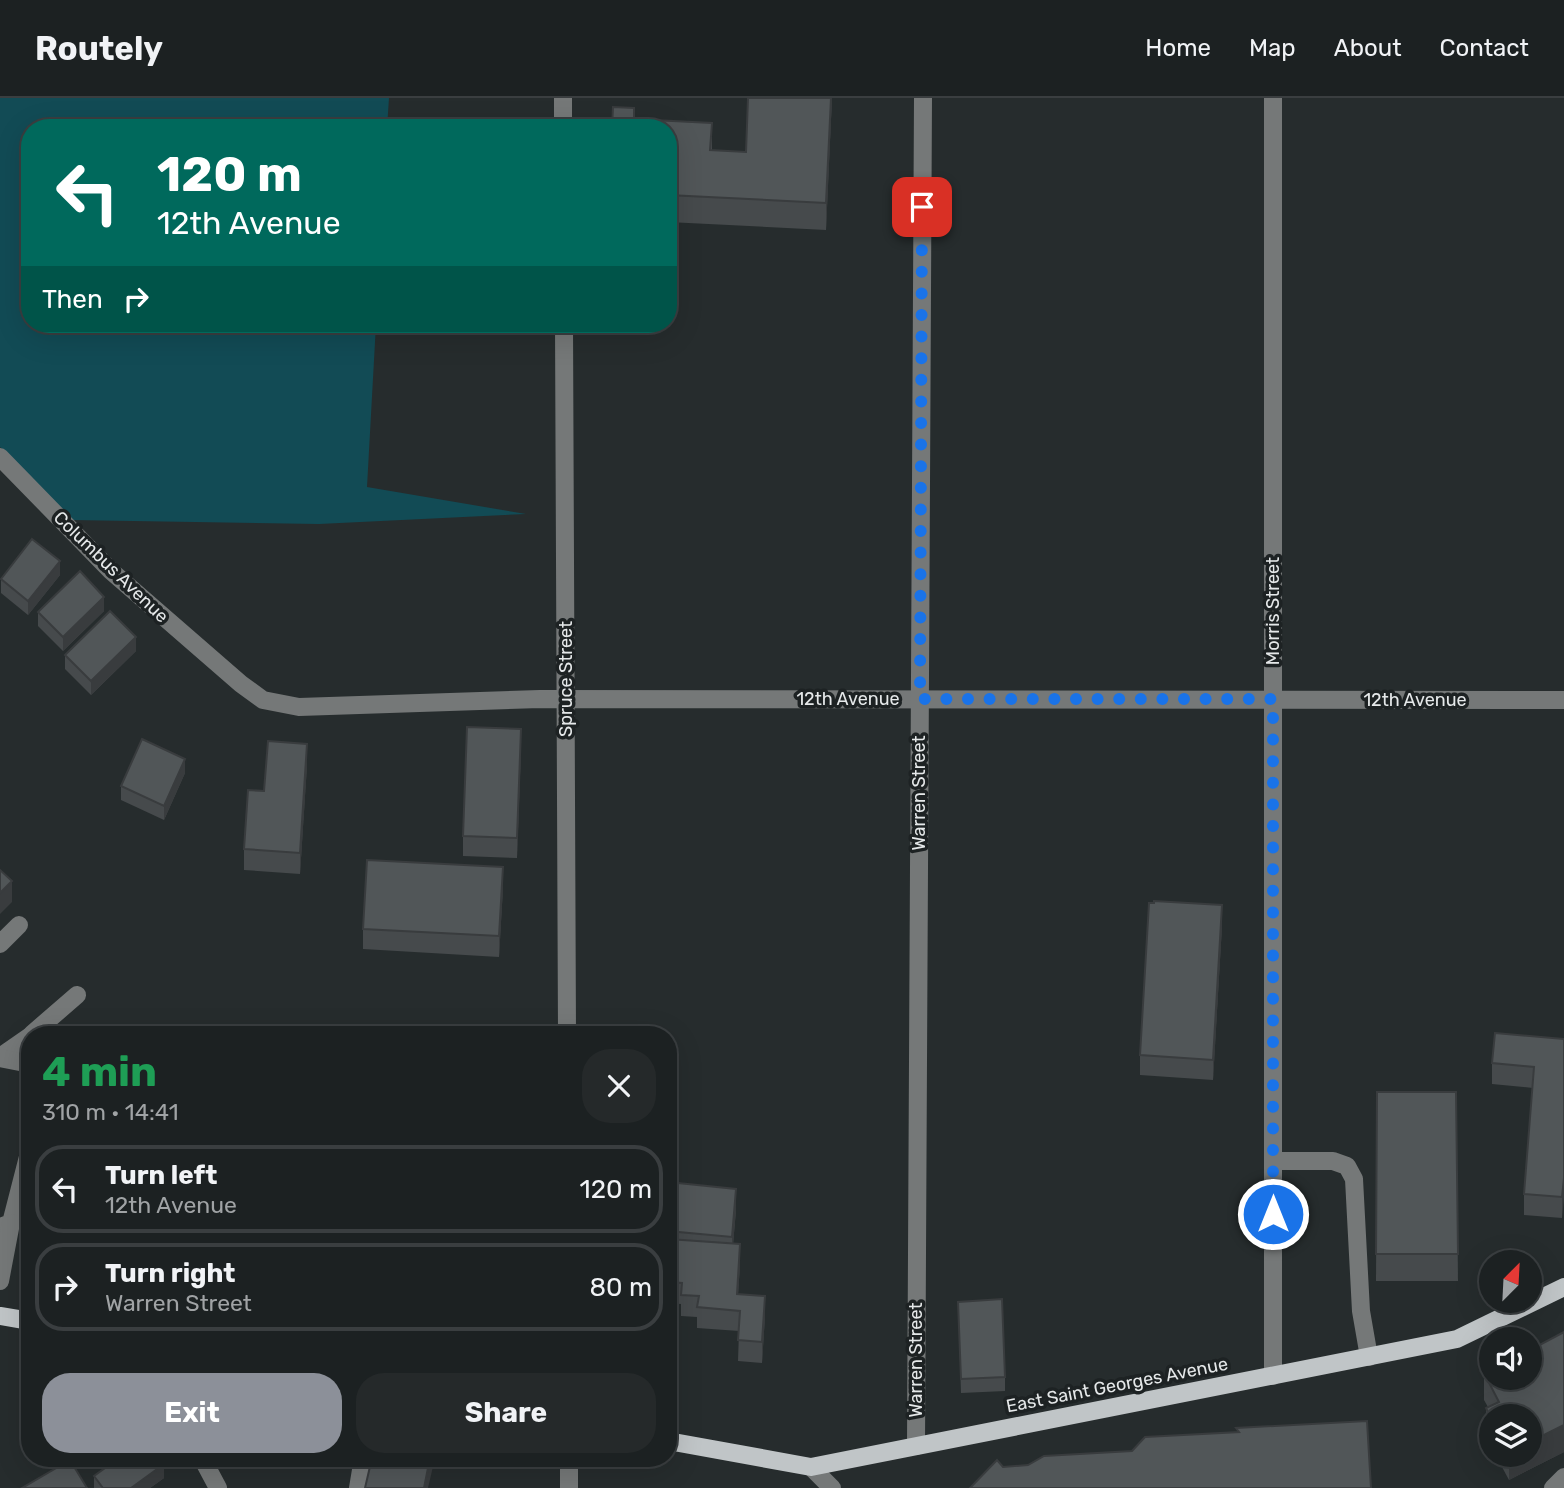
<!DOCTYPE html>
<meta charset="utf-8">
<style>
:root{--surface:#1c2122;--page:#25292a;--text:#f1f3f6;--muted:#a0a3a5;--line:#3a3e40;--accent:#8c9099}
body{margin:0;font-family:Rubik,sans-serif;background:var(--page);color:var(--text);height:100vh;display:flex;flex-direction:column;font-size:26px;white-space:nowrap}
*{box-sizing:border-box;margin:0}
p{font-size:23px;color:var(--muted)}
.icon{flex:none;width:38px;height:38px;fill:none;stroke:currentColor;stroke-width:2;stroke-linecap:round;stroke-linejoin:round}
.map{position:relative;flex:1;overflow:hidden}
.drawer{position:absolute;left:21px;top:928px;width:656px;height:441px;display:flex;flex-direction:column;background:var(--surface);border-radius:28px;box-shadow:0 7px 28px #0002,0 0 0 2px var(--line)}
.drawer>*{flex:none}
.hud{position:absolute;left:21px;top:21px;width:656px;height:214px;border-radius:28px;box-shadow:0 7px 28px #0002,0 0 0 2px var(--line);background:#00695c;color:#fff;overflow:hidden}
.needle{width:46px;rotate:24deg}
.tools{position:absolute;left:1479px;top:1152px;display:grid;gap:14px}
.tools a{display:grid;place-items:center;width:63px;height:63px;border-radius:50%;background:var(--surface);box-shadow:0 7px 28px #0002,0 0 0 2px var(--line);font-size:35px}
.pin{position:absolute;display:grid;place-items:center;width:60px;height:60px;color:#fff;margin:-30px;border-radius:14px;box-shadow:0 4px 10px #0006}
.me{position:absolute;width:77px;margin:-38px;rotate:0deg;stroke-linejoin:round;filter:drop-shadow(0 0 5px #0008)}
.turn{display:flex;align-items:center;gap:24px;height:147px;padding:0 21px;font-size:32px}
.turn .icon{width:91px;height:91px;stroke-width:2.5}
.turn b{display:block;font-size:49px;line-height:60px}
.then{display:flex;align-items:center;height:66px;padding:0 21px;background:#0003;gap:14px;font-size:26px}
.round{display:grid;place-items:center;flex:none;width:74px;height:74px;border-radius:28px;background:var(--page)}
.overview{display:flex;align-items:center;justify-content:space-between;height:119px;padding:0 21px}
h1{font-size:42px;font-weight:700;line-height:52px;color:#1e9e55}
.action{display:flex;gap:14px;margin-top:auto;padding:14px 21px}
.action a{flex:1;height:80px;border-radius:28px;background:var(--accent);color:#fff;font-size:28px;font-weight:700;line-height:80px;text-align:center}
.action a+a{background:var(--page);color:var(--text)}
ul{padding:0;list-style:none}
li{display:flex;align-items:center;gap:21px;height:88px;margin:0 14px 10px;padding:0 7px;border:4px solid var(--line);border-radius:28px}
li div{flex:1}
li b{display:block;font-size:26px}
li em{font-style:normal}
header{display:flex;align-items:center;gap:42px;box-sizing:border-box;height:98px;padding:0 35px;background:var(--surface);border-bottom:2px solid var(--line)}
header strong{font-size:33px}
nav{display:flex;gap:38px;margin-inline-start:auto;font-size:24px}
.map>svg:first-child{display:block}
.green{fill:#124b55}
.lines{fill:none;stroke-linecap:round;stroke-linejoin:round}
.minor{stroke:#757878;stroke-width:18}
.major{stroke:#c0c5c7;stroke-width:18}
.wall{fill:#464a4c}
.shaded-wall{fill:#393c3e}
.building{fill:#515658;stroke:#393c3e;stroke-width:2}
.route{stroke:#1a73e8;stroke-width:12;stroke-dasharray:0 21.6}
.labels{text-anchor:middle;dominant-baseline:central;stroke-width:7;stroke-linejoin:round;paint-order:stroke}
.street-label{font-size:18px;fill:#e5e8e9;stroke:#1d2223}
</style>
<header>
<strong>Routely</strong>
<nav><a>Home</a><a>Map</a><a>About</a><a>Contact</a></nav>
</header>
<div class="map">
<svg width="1564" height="1390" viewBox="0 0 1564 1390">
<rect width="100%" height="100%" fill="#262c2d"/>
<!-- green -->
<polygon class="green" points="0,0 389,0 387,30 30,30 30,226 376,226 367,389 526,416 319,426 71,422 0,349"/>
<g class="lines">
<!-- minor -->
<g class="minor">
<polyline points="563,0 563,30"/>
<polyline points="564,226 567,936"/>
<polyline points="0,359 111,473 241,586 263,602 299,609 540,601 1564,602"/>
<polyline points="0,846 19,827"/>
<polyline points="32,936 77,897"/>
<polyline points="0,959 30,938"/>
<polyline points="0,960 30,966"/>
<polyline points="1273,1063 1333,1063 1347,1068 1354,1081 1361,1213 1369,1259"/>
<polyline points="0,1129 11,1125 30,1051"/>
<polyline points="0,1183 11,1125"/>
<polyline points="1273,1278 1273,0"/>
<polyline points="916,1348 923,0"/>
<polyline points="202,1360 218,1390"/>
<polyline points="569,1360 569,1390"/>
<polyline points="811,1369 832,1390"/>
<polyline points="358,1390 363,1360"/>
<polyline points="1553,1390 1564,1379"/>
</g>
<!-- major -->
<g class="major">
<polyline points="0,1218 30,1223"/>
<polyline points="668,1343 811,1369 1457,1241 1564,1189"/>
</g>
</g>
<!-- wall -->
<g class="wall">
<polygon points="748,0 832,0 826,132 668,124 668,30 612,30 613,9 634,10 634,21 712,25 712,52 746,54"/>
<polygon points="60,477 28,517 1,495 1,481"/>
<polygon points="104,513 63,553 38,528 38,514"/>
<polygon points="136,553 91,597 65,571 65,557"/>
<polygon points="521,652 517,760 463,758 463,738"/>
<polygon points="307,667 300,776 244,772 244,751 264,693"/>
<polygon points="185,675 164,722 121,702 121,688"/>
<polygon points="503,790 499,859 363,851 363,831"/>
<polygon points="1222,828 1213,982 1140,977 1140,957"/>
<polygon points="1564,941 1562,1120 1524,1117 1524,1096 1533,990 1492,986 1492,965"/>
<polygon points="1377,994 1456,994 1458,1183 1376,1183"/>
<polygon points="668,1084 736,1112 733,1146 740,1167 738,1196 765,1218 762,1265 738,1263 739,1233 697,1230 697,1219 681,1218 681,1206 668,1205"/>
<polygon points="958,1204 1005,1279 1005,1293 961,1295"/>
<polygon points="1564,1234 1564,1354 1509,1382 1495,1356 1530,1356 1530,1318 1491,1318 1491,1348 1486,1337 1486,1310 1488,1309 1484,1302 1484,1275 1491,1272 1491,1279 1530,1279 1530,1252"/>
<polygon points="94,1378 164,1380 150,1390 94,1390"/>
</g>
<!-- shaded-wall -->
<g class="shaded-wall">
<polygon points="831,0 832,0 826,132 826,105"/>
<polygon points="60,463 60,477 28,517 28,503"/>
<polygon points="104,499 104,513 63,553 63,539"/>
<polygon points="136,539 136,553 91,597 91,583"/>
<polygon points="521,631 521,652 517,760 517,740"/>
<polygon points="307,646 307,667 300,776 300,755"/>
<polygon points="185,661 185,675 164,722 164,708"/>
<polygon points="503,769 503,790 499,859 499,838"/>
<polygon points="12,783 12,804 0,816 0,795"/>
<polygon points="1222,807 1222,828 1213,982 1213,962"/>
<polygon points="1564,1080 1564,1100 1562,1120 1562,1099"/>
<polygon points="736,1091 736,1112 732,1160 732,1139"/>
<polygon points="740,1146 740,1167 737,1216 737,1196"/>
<polygon points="765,1198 765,1218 762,1265 762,1244"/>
<polygon points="1564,1327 1564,1354 1509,1382 1509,1356 1530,1356 1530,1344"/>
<polygon points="430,1360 435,1360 428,1390 424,1390"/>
<polygon points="164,1366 164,1380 150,1390 131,1390"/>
</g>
<!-- building -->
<g class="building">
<polygon points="748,0 831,0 826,105 668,97 668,30 612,30 613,9 634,10 634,21 712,25 710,52 746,54"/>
<polygon points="32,441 60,463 28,503 1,481"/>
<polygon points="80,473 104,499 63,539 38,514"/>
<polygon points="110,513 136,539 91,583 65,557"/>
<polygon points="467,629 521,631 517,740 463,738"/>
<polygon points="142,641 185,661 164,708 121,688"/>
<polygon points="268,643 307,646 300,755 244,751 248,692 264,693"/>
<polygon points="367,762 503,769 499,838 363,831"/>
<polygon points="0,772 12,783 0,795"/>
<polygon points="1154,803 1222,807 1213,962 1140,957 1149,805 1154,805"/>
<polygon points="1495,935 1564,941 1564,1080 1562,1099 1524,1096 1534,969 1492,965"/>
<polygon points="1377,994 1456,994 1458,1156 1376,1156"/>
<polygon points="668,1084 736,1091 732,1139 668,1133"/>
<polygon points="668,1141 740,1146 737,1196 765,1198 762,1244 738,1242 740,1213 697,1209 699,1198 681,1197 682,1185 668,1184"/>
<polygon points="1002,1201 1005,1279 961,1281 958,1204"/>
<polygon points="1564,1234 1564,1327 1530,1344 1530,1318 1491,1318 1491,1321 1486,1310 1499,1304 1484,1275 1491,1272 1491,1279 1530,1279 1530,1252"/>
<polygon points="1367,1323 1371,1390 970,1390 997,1362 1003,1369 1028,1367 1044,1358 1132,1353 1145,1339 1239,1334 1236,1330"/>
<polygon points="119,1360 159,1360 164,1366 131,1390 103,1390 94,1378"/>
<polygon points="372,1360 430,1360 424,1390 365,1390"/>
<polygon points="70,1362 87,1390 22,1390"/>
</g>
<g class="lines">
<!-- route -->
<polyline class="route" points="922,109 920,601 1273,601 1273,1116"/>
</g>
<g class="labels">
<!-- street labels -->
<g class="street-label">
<text transform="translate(111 469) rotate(44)">Columbus Avenue</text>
<text transform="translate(1273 513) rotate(-90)">Morris Street</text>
<text transform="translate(566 581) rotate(-90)">Spruce Street</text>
<text x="848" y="601">12th Avenue</text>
<text x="1415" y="602">12th Avenue</text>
<text transform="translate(919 695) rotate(-90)">Warren Street</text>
<text transform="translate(916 1262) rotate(-90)">Warren Street</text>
<text transform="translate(1117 1287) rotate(-11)">East Saint Georges Avenue</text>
</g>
</g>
</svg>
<div class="tools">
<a><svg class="needle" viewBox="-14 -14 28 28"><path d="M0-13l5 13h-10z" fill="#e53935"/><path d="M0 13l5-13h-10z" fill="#a0a3a5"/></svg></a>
<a><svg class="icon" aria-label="sound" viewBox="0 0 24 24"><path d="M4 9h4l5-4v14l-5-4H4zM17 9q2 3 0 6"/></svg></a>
<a><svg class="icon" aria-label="layers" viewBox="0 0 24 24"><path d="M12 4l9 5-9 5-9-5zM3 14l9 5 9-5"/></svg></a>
</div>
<div class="pin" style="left:922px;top:109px;background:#d93025"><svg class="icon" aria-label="arrive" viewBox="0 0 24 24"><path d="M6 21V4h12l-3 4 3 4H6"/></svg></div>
<svg class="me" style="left:1273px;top:1116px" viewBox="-20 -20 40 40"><circle r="17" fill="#1a73e8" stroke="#fff" stroke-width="3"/><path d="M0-11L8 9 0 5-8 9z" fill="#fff"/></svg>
<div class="hud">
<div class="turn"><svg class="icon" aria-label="left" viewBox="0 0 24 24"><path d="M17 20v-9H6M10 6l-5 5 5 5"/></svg><div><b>120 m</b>12th Avenue</div></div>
<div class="then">Then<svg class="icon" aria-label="right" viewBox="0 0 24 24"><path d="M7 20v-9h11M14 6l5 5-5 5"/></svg></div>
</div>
<section class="drawer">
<div class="overview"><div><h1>4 min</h1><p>310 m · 14:41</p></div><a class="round"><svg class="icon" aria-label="close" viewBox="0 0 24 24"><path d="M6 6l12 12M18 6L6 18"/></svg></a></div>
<ul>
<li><svg class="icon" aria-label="left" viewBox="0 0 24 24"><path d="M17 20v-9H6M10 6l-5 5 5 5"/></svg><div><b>Turn left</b><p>12th Avenue</p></div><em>120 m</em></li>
<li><svg class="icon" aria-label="right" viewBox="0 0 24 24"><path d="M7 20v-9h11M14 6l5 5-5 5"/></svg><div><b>Turn right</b><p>Warren Street</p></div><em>80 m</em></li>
</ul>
<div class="action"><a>Exit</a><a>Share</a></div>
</section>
</div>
